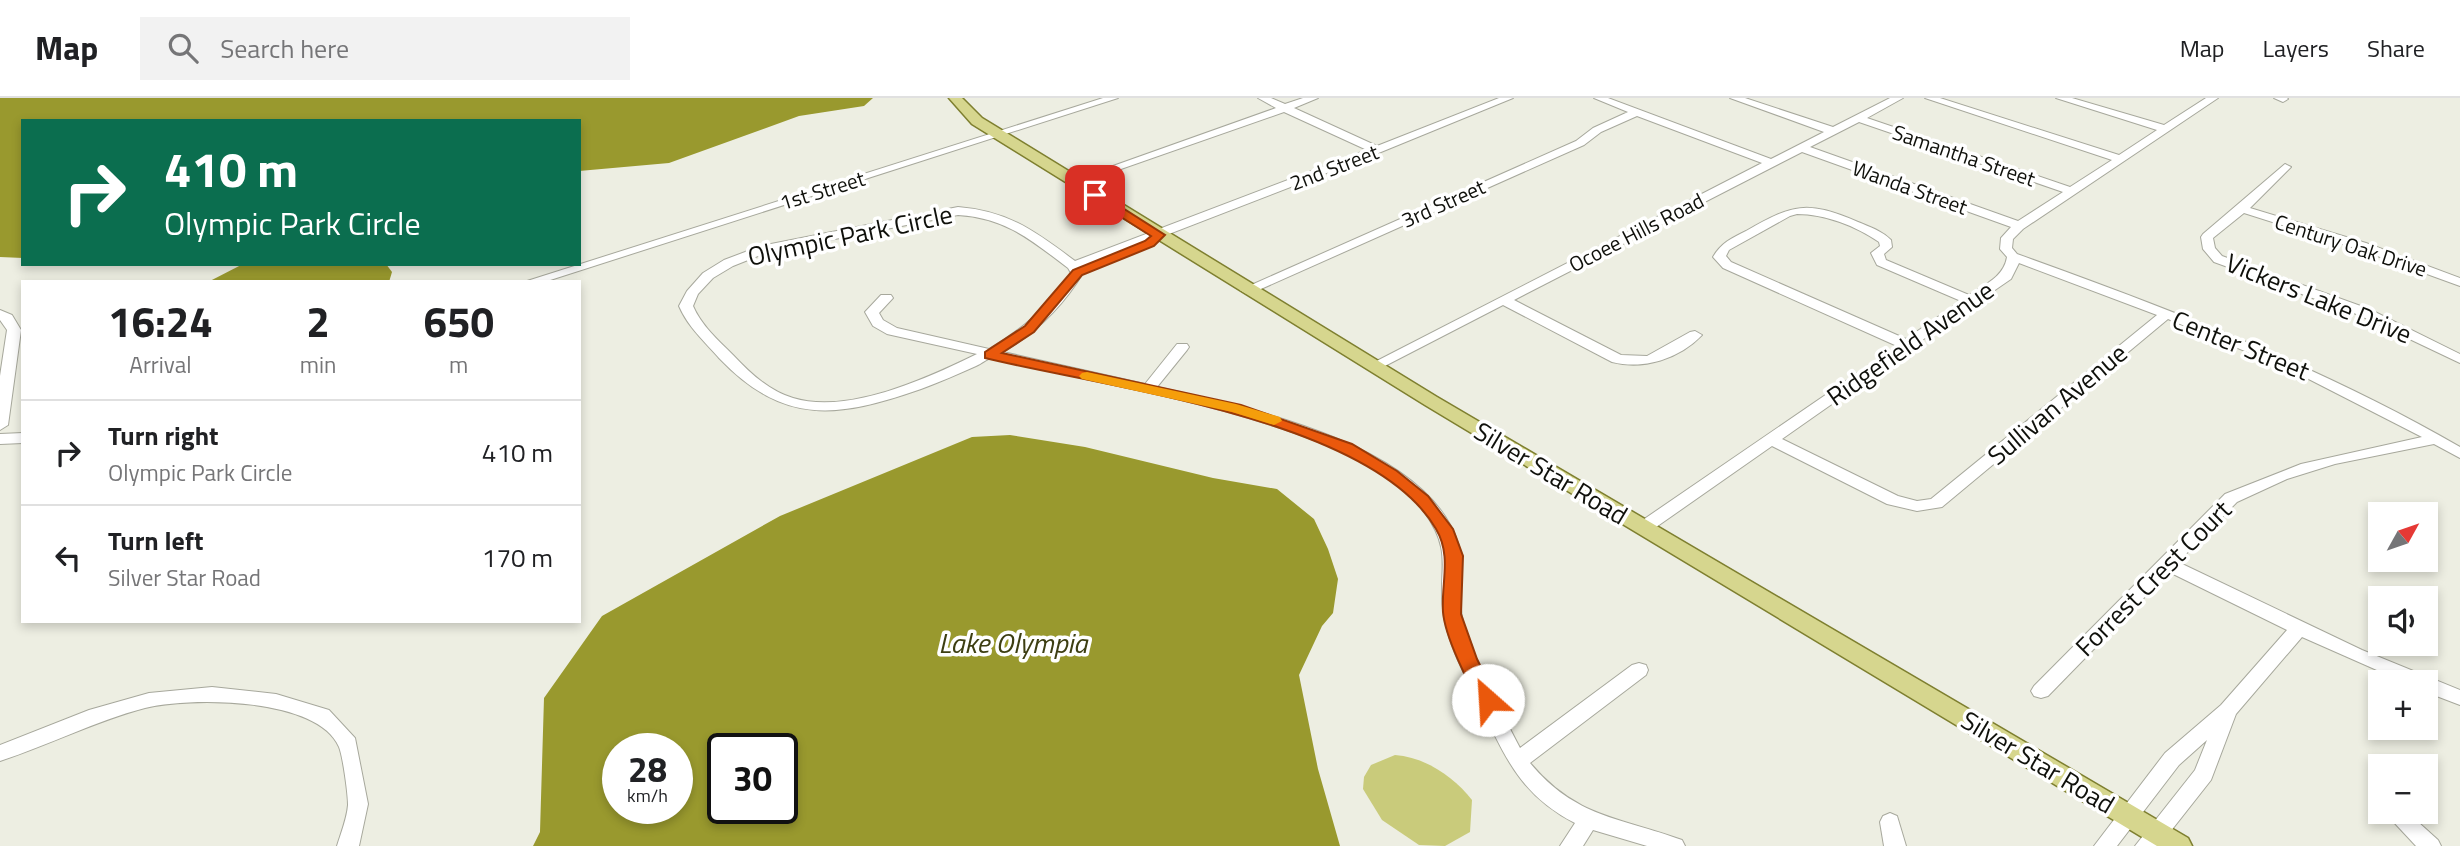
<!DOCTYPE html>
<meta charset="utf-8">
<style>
:root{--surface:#fff;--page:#f2f2f2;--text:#202124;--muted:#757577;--line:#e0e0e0}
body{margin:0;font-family:"Titillium Web",sans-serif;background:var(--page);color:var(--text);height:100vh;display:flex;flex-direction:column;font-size:26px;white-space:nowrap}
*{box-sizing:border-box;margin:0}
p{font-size:23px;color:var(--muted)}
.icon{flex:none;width:38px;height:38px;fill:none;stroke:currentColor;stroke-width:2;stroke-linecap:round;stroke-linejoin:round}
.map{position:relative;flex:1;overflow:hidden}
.panel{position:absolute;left:21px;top:182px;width:560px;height:343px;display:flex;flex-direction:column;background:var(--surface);border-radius:0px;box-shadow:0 4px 10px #0003}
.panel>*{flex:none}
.banner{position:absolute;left:21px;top:21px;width:560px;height:147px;border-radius:0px;box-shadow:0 4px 10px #0003;background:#0b6e4f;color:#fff;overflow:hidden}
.needle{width:46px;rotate:50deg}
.controls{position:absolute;left:2368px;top:404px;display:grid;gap:14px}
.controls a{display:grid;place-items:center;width:70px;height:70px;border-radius:0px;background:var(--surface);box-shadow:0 4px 10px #0003;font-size:35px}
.speed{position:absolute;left:602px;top:635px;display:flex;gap:14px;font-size:35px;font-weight:700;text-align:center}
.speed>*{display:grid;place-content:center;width:91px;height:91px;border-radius:50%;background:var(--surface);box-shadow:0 4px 10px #0003;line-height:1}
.speed small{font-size:18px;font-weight:400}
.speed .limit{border:4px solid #111;border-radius:10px;background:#fff;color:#111}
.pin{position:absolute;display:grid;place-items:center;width:60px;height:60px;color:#fff;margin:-30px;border-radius:14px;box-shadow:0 4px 10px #0006}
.me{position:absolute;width:77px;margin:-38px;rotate:334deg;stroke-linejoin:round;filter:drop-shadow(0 0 5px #0008)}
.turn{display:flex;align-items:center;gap:24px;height:147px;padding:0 28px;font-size:32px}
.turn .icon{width:91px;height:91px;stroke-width:2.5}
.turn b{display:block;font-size:49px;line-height:60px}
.eta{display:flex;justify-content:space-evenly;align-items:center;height:119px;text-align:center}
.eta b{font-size:42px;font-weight:700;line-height:49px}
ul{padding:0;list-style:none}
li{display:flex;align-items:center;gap:21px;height:105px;padding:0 28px;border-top:2px solid var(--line)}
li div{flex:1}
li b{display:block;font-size:26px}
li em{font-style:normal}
header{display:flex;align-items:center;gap:42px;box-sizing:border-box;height:98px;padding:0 35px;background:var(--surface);border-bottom:2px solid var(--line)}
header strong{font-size:33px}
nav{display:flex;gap:38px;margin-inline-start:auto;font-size:24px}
.search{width:490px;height:63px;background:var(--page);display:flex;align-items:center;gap:18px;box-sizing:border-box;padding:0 24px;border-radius:0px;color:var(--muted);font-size:26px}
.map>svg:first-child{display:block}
.green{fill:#c9cb7b}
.water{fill:#99992e;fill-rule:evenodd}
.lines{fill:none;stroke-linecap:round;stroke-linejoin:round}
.minor-casing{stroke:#a7a89c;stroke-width:2}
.major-casing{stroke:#7e7f2f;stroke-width:3}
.minor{fill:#fff;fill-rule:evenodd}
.major{fill:#d6d68e;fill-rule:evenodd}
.route{fill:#ea580c;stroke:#983908;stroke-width:2}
.slow{fill:#f59e0b}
.labels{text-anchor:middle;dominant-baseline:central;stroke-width:7;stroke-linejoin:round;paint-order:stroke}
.far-street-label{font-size:21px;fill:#0f100b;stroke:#fff}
.street-label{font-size:26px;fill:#0f100b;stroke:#fff}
.water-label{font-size:28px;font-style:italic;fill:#3d3e12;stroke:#fff}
</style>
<header>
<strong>Map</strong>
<div class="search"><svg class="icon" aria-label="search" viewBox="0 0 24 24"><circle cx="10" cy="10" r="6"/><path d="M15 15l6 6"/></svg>Search here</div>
<nav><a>Map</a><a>Layers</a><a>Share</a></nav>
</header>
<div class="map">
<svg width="2460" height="748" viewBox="0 0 2460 748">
<rect width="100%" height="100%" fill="#edeee2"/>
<!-- green -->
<path class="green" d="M1395,657C1425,659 1454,679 1472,702L1470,734L1445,748L1419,747L1382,722L1363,691L1364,679L1371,667Z"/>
<!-- water -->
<g class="water">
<polygon points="0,0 873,0 864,8 799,18 669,65 579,73 579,23 23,23 23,160 0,159"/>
<polygon points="243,166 386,166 392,174 389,184 208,184"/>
<path d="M1010,337L1085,349L1213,380L1277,391L1314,421L1328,451L1338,481L1333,515L1322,528L1299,577L1318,671L1340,748H533L540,734L544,600L602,518L780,418L972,339ZM618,651H677V710H618ZM723,651H782V710H723Z"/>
</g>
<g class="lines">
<!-- minor casing -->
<g class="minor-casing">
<g id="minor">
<polygon points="1103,0 1118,0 544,184 524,184"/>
<path d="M1258,0H1271L1285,6L1303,0H1318L1294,10L1377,48L1499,0H1513L1381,54L1081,170L1083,175C1063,208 1037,234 1003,254L1145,286L1177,246H1187L1189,249L1187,252L1157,289C1247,309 1426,346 1458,445C1466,469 1457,495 1462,519C1470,561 1501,612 1520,650L1632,567L1639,565L1646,567L1648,572L1646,577L1530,665C1576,720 1619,719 1682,742L1685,748H1647L1593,732L1583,748H1560L1575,725C1517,695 1504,655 1477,601C1464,575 1449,548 1444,518C1436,475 1455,457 1425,415C1390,366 1310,339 1255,322C1188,301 1118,289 1051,273C1038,270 1003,259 992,260C988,260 981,266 976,268C958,276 940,284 921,291C838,320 784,328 719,260C704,243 688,229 679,208L687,193L703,175L724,162L761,148L958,109C1009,113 1036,134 1075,163L1367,52L1284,14L1078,86L1068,84L1276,10ZM958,117C1006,120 1031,142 1068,170L1071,175C1050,208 1022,232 989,251L897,230L883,222L879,215L893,200L891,197H881L865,214L873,228L887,236L977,256C928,280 848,317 793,300C769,293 750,275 733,257C718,242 701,227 693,208L698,196L713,180L733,168L768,154Z"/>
<path d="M1594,0H1608L1771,61L1824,34L1730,0H1745L1833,29L1890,0H1903L1867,20L2070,89L2112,62L1925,0H1940L2119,57L2157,32L2056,0H2072L2164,27L2206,0H2218L2023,131L2013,141L2012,150L2017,156C2170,211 2320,268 2460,349V360L2434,346L2335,366L2287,381L2237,404L2178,464L2362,552L2460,592V607L2426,594V584H2404L2302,539L2236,616L2211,682L2159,748H2135L2195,672L2207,642L2179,667L2117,748H2094L2165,655L2221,607L2287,532L2169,474L2048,598L2041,600L2034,598L2031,593L2034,588L2225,396L2301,366L2422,339L2293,273L2168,221L1942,409L1917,413L1887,406L1772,348L1649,434H1637L1635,430L1637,426L1897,248L1723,170L1713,159C1721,145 1732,140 1746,133C1793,106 1807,102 1858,124C1870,129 1882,133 1891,142L1892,149L1884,156L1886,162L1969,197C1984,187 2004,179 2007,159L2000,151L2001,140L2011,129L1802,54L1514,202L1621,257L1647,258L1690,234L1695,233L1702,237C1679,261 1644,272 1612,264L1503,207L1379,271L1374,272L1367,268L1762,65L1637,18L1601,34L1584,47L1252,195L1247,196L1240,192L1576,43L1593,30L1628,14ZM1859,24L2063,94L2018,123L1810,49ZM1797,116C1825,116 1856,128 1879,144L1880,148L1871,155L1877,167L1961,203L1906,241L1731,164L1726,158L1729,152L1790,118ZM2019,165L2157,217L1931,401L1917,403L1898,398L1782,341L1909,252L1914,251L1915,247L2011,181Z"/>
<polygon points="2274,0 2287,0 2288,1 2283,4"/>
<polygon points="2285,66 2291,69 2250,110 2366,145 2460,180 2460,188 2358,151 2244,115 2213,140 2215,150 2222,158 2369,211 2460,256 2460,265 2359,217 2214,164 2203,151 2201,139 2203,136"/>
<polygon points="0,212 12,217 21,232 8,327 0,332 0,278 7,232 0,222"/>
<polygon points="23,335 23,345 0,346 0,336"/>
<path d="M212,589L276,596L329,612L355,640L368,706L359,748H337C341,735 347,720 348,707C348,696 343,659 339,649C318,599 189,599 145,610C95,623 49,647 0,663V647L89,612L149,595Z"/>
<polygon points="2391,714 2407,714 2438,742 2441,748 2416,748 2389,719"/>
<polygon points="1890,715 1897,718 1906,748 1884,748 1880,724 1883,718"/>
</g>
</g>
<!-- major casing -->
<g class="major-casing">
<polygon id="major" points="949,0 962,0 982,20 1437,299 2188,740 2192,748 2157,748 1425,307 972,26"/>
</g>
<!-- minor -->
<use href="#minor" class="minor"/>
<!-- major -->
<use href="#major" class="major"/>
</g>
<!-- route -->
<path class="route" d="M1091,95H1099L1165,137L1154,148L1082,177L1034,234L1002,255L1241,307L1352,346L1397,373L1428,398L1453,431L1463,458L1461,516L1477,561L1497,602L1494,607L1488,609L1481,607C1468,585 1445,539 1443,514C1441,485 1452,458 1436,431C1372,320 1103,289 985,260V254L1025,228L1073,172L1145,143L1151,138L1091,100Z"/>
<!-- slow -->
<polygon class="slow" points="1087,274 1236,306 1280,319 1282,323 1274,327 1232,314 1082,281 1079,278 1082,275"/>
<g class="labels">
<!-- far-street labels -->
<g class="far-street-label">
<text transform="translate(1964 57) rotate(19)">Samantha Street</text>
<text transform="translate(1334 69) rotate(-21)">2nd Street</text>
<text transform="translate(1910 89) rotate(20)">Wanda Street</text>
<text transform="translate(822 92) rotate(-17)">1st Street</text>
<text transform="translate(1443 105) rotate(-24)">3rd Street</text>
<text transform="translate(1636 134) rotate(-27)">Ocoee Hills Road</text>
<text transform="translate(2351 147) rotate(18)">Century Oak Drive</text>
</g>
<!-- street labels -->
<g class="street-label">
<text transform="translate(850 137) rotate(-12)">Olympic Park Circle</text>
<text transform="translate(2319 200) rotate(22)">Vickers Lake Drive</text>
<text transform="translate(1910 245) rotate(-35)">Ridgefield Avenue</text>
<text transform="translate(2241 247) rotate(22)">Center Street</text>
<text transform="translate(2057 306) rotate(-40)">Sullivan Avenue</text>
<text transform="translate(1551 375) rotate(31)">Silver Star Road</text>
<text transform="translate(2153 480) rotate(-45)">Forrest Crest Court</text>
<text transform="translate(2038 664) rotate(31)">Silver Star Road</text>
</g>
<!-- water labels -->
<g class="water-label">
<text x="1013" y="544">Lake Olympia</text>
</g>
</g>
</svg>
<div class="controls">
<a><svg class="needle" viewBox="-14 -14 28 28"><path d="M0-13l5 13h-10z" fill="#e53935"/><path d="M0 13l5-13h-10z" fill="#757577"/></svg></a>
<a><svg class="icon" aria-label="sound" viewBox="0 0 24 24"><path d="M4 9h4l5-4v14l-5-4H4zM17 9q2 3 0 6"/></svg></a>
<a>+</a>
<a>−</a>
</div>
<div class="speed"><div>28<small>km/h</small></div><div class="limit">30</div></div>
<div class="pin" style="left:1095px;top:97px;background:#d93025"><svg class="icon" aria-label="arrive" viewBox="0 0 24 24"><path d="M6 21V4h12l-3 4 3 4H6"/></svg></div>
<svg class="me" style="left:1488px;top:602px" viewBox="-20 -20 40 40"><circle r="19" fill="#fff"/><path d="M0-13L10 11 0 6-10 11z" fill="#ea580c"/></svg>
<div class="banner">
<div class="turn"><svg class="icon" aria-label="right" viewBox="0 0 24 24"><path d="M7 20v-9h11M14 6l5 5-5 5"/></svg><div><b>410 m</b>Olympic Park Circle</div></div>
</div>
<section class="panel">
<div class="eta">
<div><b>16:24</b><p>Arrival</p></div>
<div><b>2</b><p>min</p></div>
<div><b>650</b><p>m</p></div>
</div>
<ul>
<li><svg class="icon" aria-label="right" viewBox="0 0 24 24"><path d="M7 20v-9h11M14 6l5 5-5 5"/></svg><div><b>Turn right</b><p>Olympic Park Circle</p></div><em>410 m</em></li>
<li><svg class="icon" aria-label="left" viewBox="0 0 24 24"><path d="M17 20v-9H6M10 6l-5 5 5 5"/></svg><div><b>Turn left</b><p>Silver Star Road</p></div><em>170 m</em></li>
</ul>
</section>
</div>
